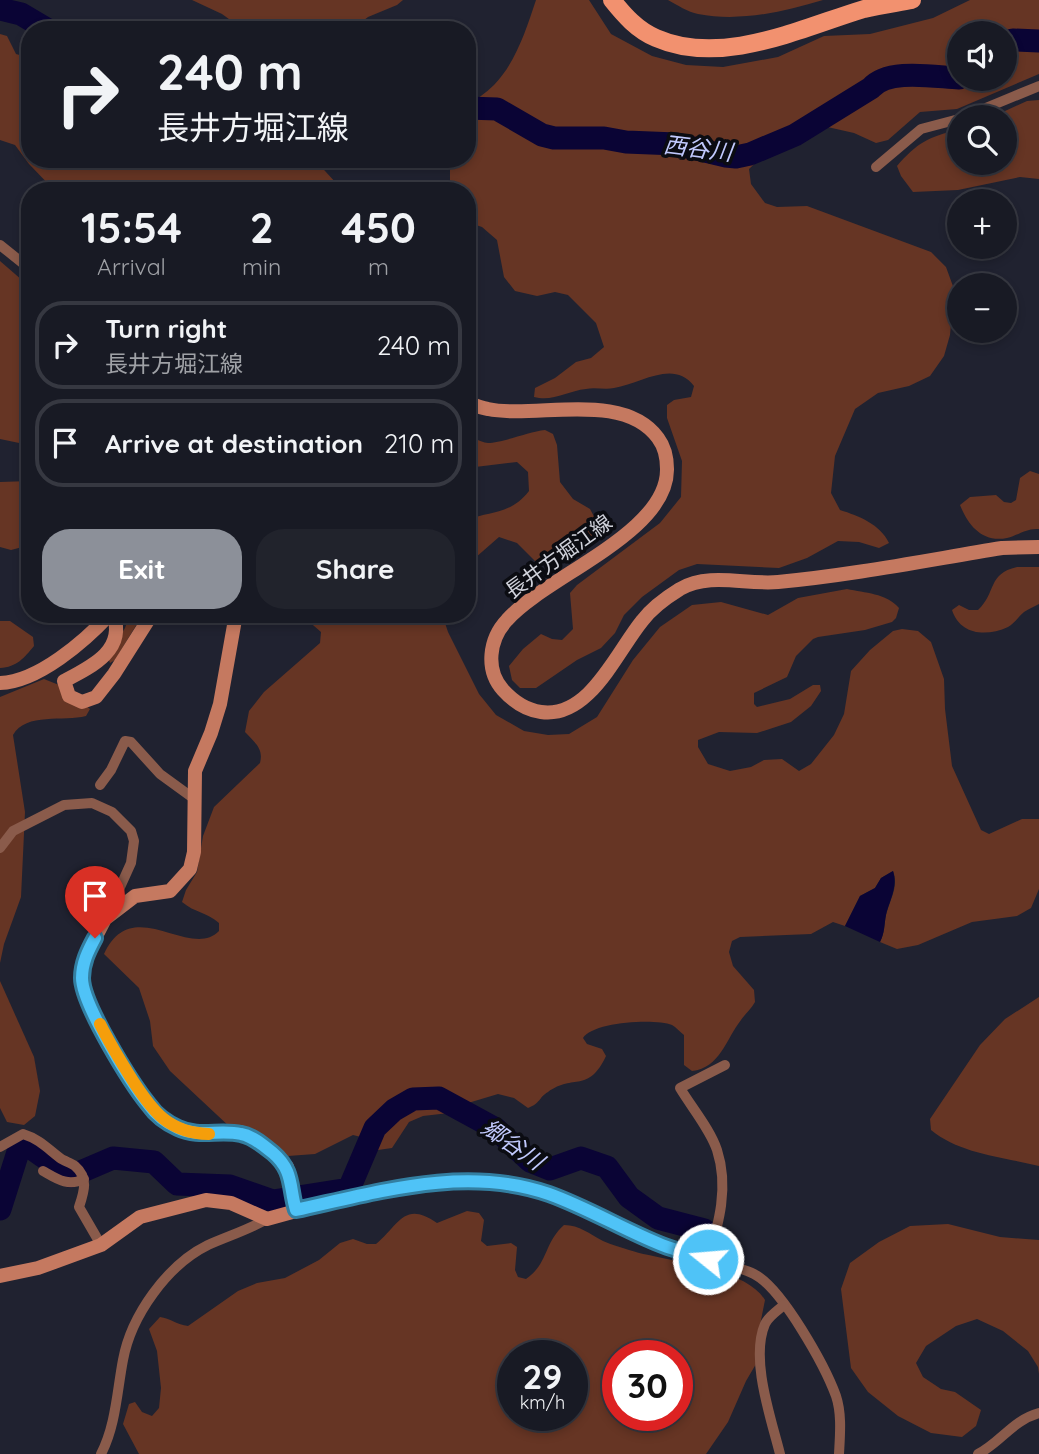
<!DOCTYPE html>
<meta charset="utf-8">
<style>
:root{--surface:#181a24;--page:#21232c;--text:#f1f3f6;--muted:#9fa1a6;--line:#363841;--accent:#8c9099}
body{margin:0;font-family:Quicksand,"Noto Sans JP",sans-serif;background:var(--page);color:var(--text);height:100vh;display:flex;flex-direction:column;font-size:26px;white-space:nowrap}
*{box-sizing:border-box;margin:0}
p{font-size:23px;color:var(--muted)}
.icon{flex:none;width:38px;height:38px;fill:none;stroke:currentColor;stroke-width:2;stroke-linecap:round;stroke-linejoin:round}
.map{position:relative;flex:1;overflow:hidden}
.side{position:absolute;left:21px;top:182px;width:455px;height:441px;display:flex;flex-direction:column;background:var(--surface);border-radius:28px;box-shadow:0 4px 10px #0003,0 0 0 2px var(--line)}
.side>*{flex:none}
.guide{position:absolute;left:21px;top:21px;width:455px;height:147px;border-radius:28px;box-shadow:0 4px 10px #0003,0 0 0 2px var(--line);background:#181a24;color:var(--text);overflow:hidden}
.controls{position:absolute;left:947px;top:21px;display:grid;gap:14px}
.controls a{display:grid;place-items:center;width:70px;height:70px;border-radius:50%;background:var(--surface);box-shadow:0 4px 10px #0003,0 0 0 2px var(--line);font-size:35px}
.speed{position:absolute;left:497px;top:1340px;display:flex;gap:14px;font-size:35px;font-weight:700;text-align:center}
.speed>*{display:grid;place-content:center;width:91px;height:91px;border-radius:50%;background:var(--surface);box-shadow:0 4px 10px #0003,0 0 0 2px var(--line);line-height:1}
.speed small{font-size:18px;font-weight:400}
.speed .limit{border:10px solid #d22;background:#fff;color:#111}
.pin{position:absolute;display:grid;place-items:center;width:60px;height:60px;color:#fff;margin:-72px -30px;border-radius:50% 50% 50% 0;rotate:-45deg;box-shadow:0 0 7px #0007}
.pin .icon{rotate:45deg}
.me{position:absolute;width:77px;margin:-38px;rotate:287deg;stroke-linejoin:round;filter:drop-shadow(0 0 5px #0008)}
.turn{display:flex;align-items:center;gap:24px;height:147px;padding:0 21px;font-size:32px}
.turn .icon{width:91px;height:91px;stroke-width:2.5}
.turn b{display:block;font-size:49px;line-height:60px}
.eta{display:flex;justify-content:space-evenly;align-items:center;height:119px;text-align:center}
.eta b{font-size:42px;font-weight:700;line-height:49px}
.primary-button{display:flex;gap:14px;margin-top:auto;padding:14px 21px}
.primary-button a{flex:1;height:80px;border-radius:28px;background:var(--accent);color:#fff;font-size:28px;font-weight:700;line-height:80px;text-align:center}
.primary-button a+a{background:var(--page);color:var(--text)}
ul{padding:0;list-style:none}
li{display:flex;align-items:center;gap:21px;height:88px;margin:0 14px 10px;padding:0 7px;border:4px solid var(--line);border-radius:28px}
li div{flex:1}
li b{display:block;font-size:26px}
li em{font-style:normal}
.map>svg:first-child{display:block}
.green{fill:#663524;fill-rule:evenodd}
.water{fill:#0a0435}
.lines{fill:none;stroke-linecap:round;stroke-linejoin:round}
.river{stroke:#0a0435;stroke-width:23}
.street{stroke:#8a5b4b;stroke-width:10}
.secondary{stroke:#c57960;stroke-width:14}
.primary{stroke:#f2916f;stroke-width:18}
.route-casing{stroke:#337fa1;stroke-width:18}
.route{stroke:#4fc3f7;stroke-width:12}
.slow{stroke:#f59e0b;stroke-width:12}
.labels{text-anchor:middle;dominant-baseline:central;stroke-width:7;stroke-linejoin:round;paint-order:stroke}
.street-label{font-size:21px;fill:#cfd1da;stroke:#0b0c12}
.water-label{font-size:23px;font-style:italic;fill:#c1c9fd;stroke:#0b0c12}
</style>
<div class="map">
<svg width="1039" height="1454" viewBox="0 0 1039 1454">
<rect width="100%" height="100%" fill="#202230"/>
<!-- green -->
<g class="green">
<polygon points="192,0 403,0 397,5 368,17 351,30 244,30 222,14"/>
<path d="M536,0H589L611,34L652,56L686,65L723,67L778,57L824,36L870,34L933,18L970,0H1039V74L957,109L920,112L888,140L876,143L854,133L823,126L767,152L749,169L751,184L765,203L777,207L807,206L931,252L946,267L954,289L950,335L944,356L930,376L909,386L878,393L855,409L835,456L831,493L840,510C859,516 880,524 889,543L879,548L859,542L838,541L807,558L779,568L697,564L679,570L642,597L624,615L615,633L601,648L577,660L536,688H520L512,680L509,666L523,649L541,634L552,639L562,640L573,629L570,593L577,585L660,523L681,497L682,461L667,418V405L674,400L691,397L694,386C673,359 641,384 614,388C605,390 595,387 586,389C567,391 553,402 534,397L535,388L555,378L576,362L591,358L604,347L596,323L568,295L555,292L537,296L515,291L504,277L497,240L482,227L467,222V191H450V169L440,159H467V106C476,99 486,93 494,85C516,62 526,30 536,0ZM959,33H1004V79H959Z"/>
<path d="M668,0H823C783,12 740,22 698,14C688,12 677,5 668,0Z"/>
<polygon points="0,34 7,36 16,54 30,58 30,159 314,159 337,184 339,191 55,191 29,164 15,145 0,140"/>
<path d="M1039,100V179L1020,177L958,190L913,192L901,176L897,166C917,143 929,136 959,130V163H1004V117H992L1027,101Z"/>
<polygon points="0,261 30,287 30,442 24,444 0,439"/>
<path d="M545,430L553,434L557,445L560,482L573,499L590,509L598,524L591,538L557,551L546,560L535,561L517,543L499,537L467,565V520C493,510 510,515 529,491L528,472L517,462L467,468V432C473,437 479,442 488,443C501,443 528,432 545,430Z"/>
<path d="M1030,471L1039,474V529C1026,528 1019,535 1007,538C982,543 968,525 960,505L970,497L996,495L1004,502L1011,503L1016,500L1020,478Z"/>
<polygon points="30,481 30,545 11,550 0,547 0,482"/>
<path d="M1017,567H1039V604C1034,607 1028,609 1024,612C1018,617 1014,624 1008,627C986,637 960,635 952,610L959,605L969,610H978C997,592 987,574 1017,567Z"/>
<path d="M847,589C865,593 886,593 899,608L896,618L892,622L865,630L818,637L813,639L796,656L787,677L754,693V704L757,707L790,699L813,685H820L821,691L811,706L791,722L757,733L719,732L698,740V747L708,764L730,771L751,767L764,760L782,759L799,771L811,764L834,735L844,714L851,671L870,650L893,631L902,629L918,631L931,642L944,679L945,709L952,766L981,830L989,834L1022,819H1039V889L1031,908L1017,916L972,922L918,945L897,949L880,942C885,932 884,925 886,915C890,899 899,886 893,871L881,878L875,888L860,896L845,926L833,922L811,934L740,937L732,941L729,952L733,966L754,990L755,1002C751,1009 745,1014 741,1020C726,1039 720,1068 692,1071L684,1065V1035C680,1032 676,1027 672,1025C655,1018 592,1022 583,1038L587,1044L602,1049L606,1056C588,1094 574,1073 548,1092C538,1098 541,1103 528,1108L514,1098L498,1094L468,1103L449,1113L423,1116L409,1122L392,1148L378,1150L361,1137L353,1135L315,1154L288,1156L247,1143L170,1071L153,1046L150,1021L139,988L104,954C132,892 190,961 219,931V923C207,912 195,913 182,902L186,890L197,872L203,836L214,807L260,763C264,748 254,742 245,732L249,711L264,692L320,643L321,632L306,619L294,614H442L448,632L479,694L496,715L524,731L548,735L569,734L597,717L633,660L660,627L692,605L721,602L768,615L798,598Z"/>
<polygon points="130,614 143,614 115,660 110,663 108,658 125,628"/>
<path d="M0,621H10L33,637L34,646C24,658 17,667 0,668Z"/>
<path d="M44,679L59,685L90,709L86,716C64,722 26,712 13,735L25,812L21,897L4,944L0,963V697Z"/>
<polygon points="0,981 34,1057 40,1091 35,1116 24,1125 7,1122 0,1108"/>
<path d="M1039,997V1166C1003,1157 960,1154 931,1130L930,1119L980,1045L1005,1019Z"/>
<path d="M467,1211L479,1213L484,1220L481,1241L487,1246L511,1243L517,1247L515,1270L518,1277L526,1279C549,1263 543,1244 564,1225C580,1225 589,1234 603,1241C612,1245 621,1247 629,1250C666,1262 744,1266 765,1300L758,1335L756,1364L746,1381L728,1422L706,1454H139L123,1424L129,1404L135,1402L142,1412L152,1416L159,1408L161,1388L157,1351L149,1329L160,1317C170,1318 177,1325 188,1326L238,1291L257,1283L285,1278L319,1260L340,1243L353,1239L367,1244H376C399,1225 404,1200 437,1223ZM513,1356H572V1416H513ZM618,1356H677V1416H618Z"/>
<polygon points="948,1224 1000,1237 1039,1240 1039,1374 1038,1367 1028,1351 1003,1331 977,1319 956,1326 926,1346 916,1363 923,1377 941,1389 955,1392 981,1410 976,1426 962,1437 931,1433 898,1416 868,1392 851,1368 841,1289 850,1263 879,1242 910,1226"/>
</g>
<!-- water -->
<path class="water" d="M893,871C898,887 890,899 886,915C884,925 885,932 880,942L845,926L860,896L875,888L881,878Z"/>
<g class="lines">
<!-- river -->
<g class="river">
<polyline points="0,9 21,14 48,30"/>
<polyline points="1004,43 1013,40 1039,41"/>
<path d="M467,108L497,109L542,135L554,138H604L626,142L676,144L726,156L736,157L750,154L795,135L871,88C888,68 935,77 959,78"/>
<polyline points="0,1209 18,1152 27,1145 71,1176 113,1158 154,1162 177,1184 230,1186 273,1201 349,1189 375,1128 394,1110 413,1099 439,1098 496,1129 530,1161 550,1169 581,1158 607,1167 629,1197 658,1218 704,1230"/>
</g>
<!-- street -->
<g class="street">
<polyline points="964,117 1039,86"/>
<polyline points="876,167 921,129 959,119"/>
<polyline points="0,245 30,269"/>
<polyline points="100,785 111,770 125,741 131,742 160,774 193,798"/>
<polyline points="0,848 13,831 64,805 92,803 112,812 131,831 134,841 131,863 107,916"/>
<path d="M0,1147L23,1134C39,1139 47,1148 60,1158C64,1161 71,1163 75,1166C89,1178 84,1192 79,1207L101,1245"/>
<path d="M43,1171C57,1179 68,1187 84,1179"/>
<path d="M296,1211C357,1197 420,1179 484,1181C543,1184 596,1214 648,1239C674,1250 702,1257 729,1265C737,1268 746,1270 754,1274C782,1288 825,1366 836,1396C842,1414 840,1435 839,1454"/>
<path d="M708,1259C719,1223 729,1187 717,1150C710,1129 692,1108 680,1088L725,1065"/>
<path d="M101,1454C116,1425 117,1391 123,1360C131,1316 167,1265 208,1245C228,1236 248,1230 267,1219"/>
<path d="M780,1454C771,1418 750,1359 765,1324C768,1317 777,1311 784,1305"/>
<path d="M978,1454C1001,1442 1013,1420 1039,1413"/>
</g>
<!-- secondary -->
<g class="secondary">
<path d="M467,402C474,405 481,408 488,409C537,419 623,390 658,438C664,446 667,458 667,469C668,533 546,576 507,620C489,639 485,670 503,690C513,701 526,710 541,712C589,719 616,653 642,621C651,609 667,597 680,589C710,572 745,585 778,582C853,575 928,560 1002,548L1039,547"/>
<path d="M113,614C127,650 91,667 64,681L69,696L82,702L96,697L114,674L152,614"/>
<path d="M0,683C38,682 85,641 110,614"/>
<polyline points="0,1276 38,1268 101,1245 140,1217 206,1200 231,1203 267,1219 296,1211 287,1167 275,1154 252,1137 241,1133 207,1134 180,1129 162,1118 149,1106 114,1052 83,991 82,977 85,957 105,919 135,896 170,891 190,869 194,852 195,771 211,733 220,704 236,614"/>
</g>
<!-- primary -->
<path class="primary" d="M612,0C624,15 637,30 656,38C722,67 801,28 864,9C880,5 896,3 912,0"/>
</g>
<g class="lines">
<!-- route casing -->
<g class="route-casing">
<path id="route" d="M95,938C88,951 82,963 82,978C82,1004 131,1083 149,1105C156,1115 167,1123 178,1128C199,1138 220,1129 241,1134C253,1136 264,1146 273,1153C294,1171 289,1187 296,1210C378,1192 466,1165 549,1194C588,1208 624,1230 662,1245C677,1251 693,1254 708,1259"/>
</g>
<!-- route -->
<use href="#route" class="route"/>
<!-- slow -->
<path class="slow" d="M100,1024C110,1044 121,1062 133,1081C153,1112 169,1133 209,1134"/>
</g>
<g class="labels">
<!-- street labels -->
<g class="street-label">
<text transform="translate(558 556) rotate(-36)">長井方堀江線</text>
</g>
<!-- water labels -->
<g class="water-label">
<text transform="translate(698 148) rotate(7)">西谷川</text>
<text transform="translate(513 1144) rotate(35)">郷谷川</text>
</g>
</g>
</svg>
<div class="controls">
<a><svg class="icon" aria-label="sound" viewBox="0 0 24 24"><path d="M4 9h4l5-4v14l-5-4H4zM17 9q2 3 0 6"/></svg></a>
<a><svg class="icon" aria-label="search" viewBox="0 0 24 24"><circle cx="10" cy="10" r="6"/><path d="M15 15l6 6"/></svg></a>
<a>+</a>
<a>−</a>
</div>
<div class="speed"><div>29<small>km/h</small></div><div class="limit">30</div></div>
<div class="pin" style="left:95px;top:938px;background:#d93025"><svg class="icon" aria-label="arrive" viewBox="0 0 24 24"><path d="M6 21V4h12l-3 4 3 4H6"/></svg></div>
<svg class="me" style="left:708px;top:1259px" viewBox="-20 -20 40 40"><circle r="17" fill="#4fc3f7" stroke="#fff" stroke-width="3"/><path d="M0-11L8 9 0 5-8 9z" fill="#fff"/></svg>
<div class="guide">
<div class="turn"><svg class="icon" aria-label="right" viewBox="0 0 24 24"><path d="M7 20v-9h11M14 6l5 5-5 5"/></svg><div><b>240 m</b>長井方堀江線</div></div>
</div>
<section class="side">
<div class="eta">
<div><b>15:54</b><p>Arrival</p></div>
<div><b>2</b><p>min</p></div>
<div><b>450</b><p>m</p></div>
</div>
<ul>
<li><svg class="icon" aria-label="right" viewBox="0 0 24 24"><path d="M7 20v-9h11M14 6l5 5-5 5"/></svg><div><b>Turn right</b><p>長井方堀江線</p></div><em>240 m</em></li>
<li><svg class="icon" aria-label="arrive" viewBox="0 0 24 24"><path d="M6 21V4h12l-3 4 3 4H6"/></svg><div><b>Arrive at destination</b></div><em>210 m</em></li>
</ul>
<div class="primary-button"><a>Exit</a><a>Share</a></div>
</section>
</div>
